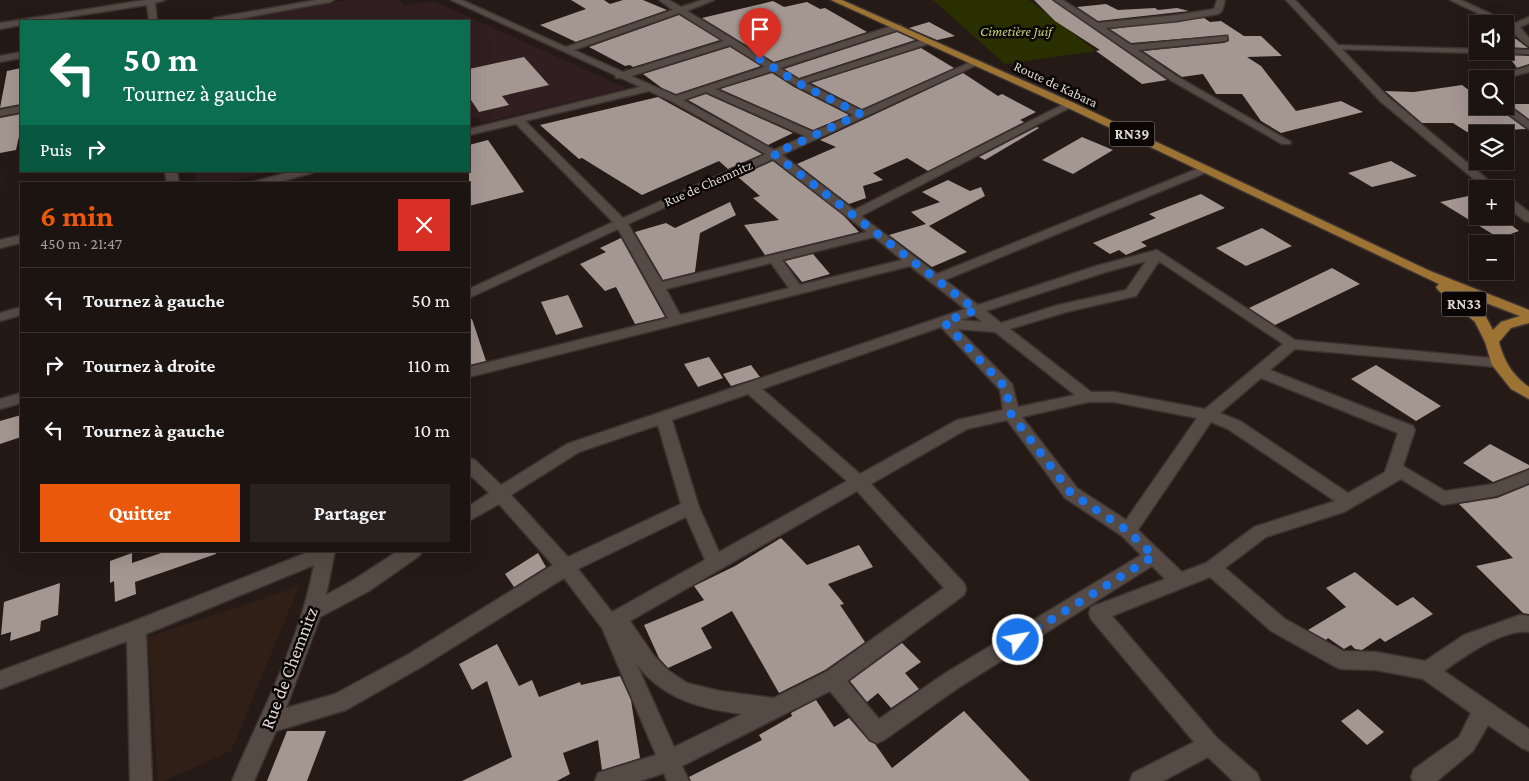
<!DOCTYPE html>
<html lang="fr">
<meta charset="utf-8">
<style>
:root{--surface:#1c1410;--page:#29211e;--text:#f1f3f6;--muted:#a09e9f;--line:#3a3330;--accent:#ea580c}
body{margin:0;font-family:"Crimson Pro",serif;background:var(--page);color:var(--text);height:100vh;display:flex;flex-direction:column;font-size:19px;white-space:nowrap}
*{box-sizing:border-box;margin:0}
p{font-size:16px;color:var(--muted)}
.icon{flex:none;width:28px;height:28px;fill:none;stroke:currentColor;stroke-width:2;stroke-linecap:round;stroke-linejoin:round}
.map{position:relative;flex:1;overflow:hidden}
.panel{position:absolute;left:20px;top:182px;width:450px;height:370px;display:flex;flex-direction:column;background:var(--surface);border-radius:0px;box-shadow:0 5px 20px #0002,0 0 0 1px var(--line)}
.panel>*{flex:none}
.hud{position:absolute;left:20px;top:20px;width:450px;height:152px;border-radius:0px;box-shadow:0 5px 20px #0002,0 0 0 1px var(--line);background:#0b6e4f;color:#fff;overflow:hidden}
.buttons{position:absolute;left:1469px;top:15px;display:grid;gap:10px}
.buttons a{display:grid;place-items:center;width:45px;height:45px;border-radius:0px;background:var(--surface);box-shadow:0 5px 20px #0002,0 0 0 1px var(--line);font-size:25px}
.pin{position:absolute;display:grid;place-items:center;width:42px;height:42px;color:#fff;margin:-51px -21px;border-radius:50% 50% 50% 0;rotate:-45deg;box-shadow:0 0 5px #0007}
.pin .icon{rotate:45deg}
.me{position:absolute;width:55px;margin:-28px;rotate:58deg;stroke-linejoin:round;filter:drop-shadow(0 0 4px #0008)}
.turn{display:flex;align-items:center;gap:18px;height:105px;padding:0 20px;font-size:22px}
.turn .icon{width:65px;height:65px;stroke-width:2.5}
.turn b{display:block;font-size:35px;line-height:42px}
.then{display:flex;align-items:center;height:48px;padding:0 20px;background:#0003;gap:10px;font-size:19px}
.round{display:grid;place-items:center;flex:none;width:52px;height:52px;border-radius:0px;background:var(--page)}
.overview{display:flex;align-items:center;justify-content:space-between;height:85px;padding:0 20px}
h1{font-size:30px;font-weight:700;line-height:38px;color:var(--accent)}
.action{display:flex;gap:10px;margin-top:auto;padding:10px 20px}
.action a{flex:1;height:58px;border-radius:0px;background:var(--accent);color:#fff;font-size:20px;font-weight:700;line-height:58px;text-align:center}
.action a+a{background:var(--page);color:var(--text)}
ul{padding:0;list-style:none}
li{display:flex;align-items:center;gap:15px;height:65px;padding:0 20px;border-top:1px solid var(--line)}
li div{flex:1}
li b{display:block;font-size:19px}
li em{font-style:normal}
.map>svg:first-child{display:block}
.education{fill:#301f17}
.medical{fill:#301e21}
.green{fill:#2a2f00}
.building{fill:#a49690}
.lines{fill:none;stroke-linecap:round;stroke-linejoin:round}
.lane-casing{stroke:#3b3331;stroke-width:3}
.street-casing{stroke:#3b3331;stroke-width:3}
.primary-casing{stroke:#3b3331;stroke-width:3}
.lane{fill:#564a44;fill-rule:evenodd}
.street{fill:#564a44;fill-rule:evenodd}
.primary{fill:#9d7334;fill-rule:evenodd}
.route{stroke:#1a73e8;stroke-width:9;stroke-dasharray:0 16.2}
.labels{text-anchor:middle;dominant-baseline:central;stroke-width:5;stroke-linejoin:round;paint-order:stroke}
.far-park-label{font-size:14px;font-style:italic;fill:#c5d275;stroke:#0a0605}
.far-street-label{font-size:14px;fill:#ded7d3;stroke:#0a0605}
.shield{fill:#0a0605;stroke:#9e9895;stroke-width:1}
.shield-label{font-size:15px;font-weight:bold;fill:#ded7d3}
.near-street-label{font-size:19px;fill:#ded7d3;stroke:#0a0605}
</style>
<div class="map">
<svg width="1529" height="781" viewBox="0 0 1529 781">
<rect width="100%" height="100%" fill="#251a15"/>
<!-- education -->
<polygon class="education" points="299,586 231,751 164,781 158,781 148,637"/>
<!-- medical -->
<g class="medical">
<polygon points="349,0 400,0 404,6 434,1 626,88 482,123 477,117 469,119 469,21 237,21 237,19"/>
<polygon points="194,171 274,171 219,184 196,184"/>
</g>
<!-- green -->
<polygon class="green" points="933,0 1029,0 1096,51 1005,64"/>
<!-- building -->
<g class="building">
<polygon points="571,0 604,0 610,4 623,0 643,0 667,10 576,42 540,25 586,9"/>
<polygon points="1034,0 1052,0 1167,80 1142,84 1096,51 1100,50 1055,21"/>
<polygon points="773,1 784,7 807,2 820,9 825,8 867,32 774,62 702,18"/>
<polygon points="1106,4 1118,10 1155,8 1158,10 1177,8 1189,11 1098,21 1077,7"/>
<polygon points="679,15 720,40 633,67 630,65 625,66 589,47"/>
<polygon points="1204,18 1210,22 1221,21 1244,36 1261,36 1282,56 1247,57 1261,66 1296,111 1341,101 1363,112 1281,133 1261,121 1242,94 1216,94 1203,74 1182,77 1143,51 1224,43 1229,41 1228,35 1131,43 1110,29"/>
<polygon points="929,22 955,36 937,40 909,28"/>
<polygon points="897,32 915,40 799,78 784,69"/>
<polygon points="1505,38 1516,39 1528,48 1505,47"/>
<polygon points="730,47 761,66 676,94 662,88 643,74"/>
<polygon points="921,48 954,68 862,109 811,83"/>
<polygon points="1508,55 1529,56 1529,64 1517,68"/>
<polygon points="524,57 549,85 502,96 509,105 479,112 469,97 469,69"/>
<polygon points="21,68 21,104 0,108 7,71"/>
<polygon points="772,73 794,87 849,115 813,130 720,89"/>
<polygon points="963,73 998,96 1002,94 1036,112 1020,120 1024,122 928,171 907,158 873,173 883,180 863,186 866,198 849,204 797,164 836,147 820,140"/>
<polygon points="1462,85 1478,97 1478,106 1495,106 1526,129 1467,132 1453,123 1422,123 1385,91 1414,92"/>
<polygon points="706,94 793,133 768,145 688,100"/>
<polygon points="658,97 762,154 728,169 719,161 642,195 582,158 579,159 540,125"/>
<polygon points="1509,104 1529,104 1529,119"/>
<polygon points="21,114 21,127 16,150 0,153 0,118"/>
<polygon points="1037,127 1039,128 985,160 979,157"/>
<polygon points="1082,137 1113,150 1073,174 1042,160"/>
<polygon points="488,140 524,192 469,206 469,145"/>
<polygon points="773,161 843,215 859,232 765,255 744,225 779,220 753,198 760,196 738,177"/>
<polygon points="1391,161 1417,176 1372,187 1348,173"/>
<polygon points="948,180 970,191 981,187 985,196 929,226 967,252 932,267 889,235 926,224 911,212 940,202 922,192"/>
<polygon points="1201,194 1225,208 1141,242 1147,246 1126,255 1119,250 1110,254 1093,243 1156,218 1149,214"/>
<polygon points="1478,194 1478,216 1499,216 1519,231 1499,238 1440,202"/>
<polygon points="730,202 736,215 700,233 695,272 663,280 635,232 666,223 675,228"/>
<polygon points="1262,228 1292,246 1246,266 1216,248"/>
<polygon points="621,238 665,317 635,324 616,287 605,291 580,264 606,252 600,248"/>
<polygon points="813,254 830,274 802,282 785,261"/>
<polygon points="1332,268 1360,284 1275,325 1249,308"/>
<polygon points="568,295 583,327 556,335 541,302"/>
<polygon points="469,319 472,319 486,361 469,365"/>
<polygon points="709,357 723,378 698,387 684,364"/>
<polygon points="751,365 760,377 731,386 723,374"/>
<polygon points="1376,365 1441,406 1416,421 1351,379"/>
<polygon points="21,415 21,437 0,444 0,421"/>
<polygon points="1490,444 1529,465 1529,468 1493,482 1463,463"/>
<polygon points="1529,485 1529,614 1523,613 1476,566 1513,558 1459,504 1497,498"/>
<polygon points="781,538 807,565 859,545 873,567 828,584 844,604 840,605 865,642 825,670 779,693 732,611 701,628 712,648 668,668 659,658 644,625 704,600 694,586 735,566"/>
<polygon points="167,551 215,551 216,554 135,582 136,594 115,602 114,581 110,583 110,561 132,553 132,563"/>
<polygon points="538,553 546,567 514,587 505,574"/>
<polygon points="1355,572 1397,606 1413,597 1433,614 1385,642 1380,638 1362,650 1355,649 1351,645 1344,649 1328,638 1326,640 1308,630 1346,607 1326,588"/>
<polygon points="60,583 58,615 41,621 40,631 10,641 11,632 1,635 4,602"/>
<polygon points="902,643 921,662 905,673 919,689 891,708 878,693 867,702 850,681"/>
<polygon points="497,644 519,686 532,680 539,697 580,682 581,685 620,676 631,700 640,758 602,770 598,740 563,753 570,774 557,781 462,781 512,757 487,681 472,690 459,664"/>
<polygon points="816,700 834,727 849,718 869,741 875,744 892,768 964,711 1030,781 691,781 689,777 762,740 759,735 792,716 791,713"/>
<polygon points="1358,709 1384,732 1367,745 1341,721"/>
<polygon points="287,731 326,731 307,781 267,781"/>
</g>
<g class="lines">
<!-- lane casing -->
<g class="lane-casing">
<g id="lane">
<polygon points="1332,45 1478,49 1478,51 1482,51 1478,53 1335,49 1332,49"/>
<polygon points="1505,49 1529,50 1529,54 1493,53 1489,51 1505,51"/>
</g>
</g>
<!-- street casing -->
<g class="street-casing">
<g id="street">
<polygon points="145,0 165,0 155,3 157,21 149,21 147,5 42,21 21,21 21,25 0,29 0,23"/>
<polygon points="316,0 334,0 330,2 227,21 210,21 214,18"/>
<path d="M451,0H462L566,47L673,10L659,0H669L681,7L702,0H714L687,11L774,64L895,25H901V29L780,68L799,80L925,39H931V43L806,83L862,111L973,61L976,60L981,63L782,155L854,210L1066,103H1074L1075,105L861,216L937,274L1202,167H1210L1212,169L1210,171L945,280L978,305L1096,266L1157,250L1295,340L1502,359L1504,362L1502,365L1497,367L1295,349L1270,370L1413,426L1415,430L1403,466L1445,491L1494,484L1529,470V483L1496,496L1443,505L1401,479L1344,512L1266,537L1225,568L1285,619L1343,651L1376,652L1425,661L1464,635L1520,615L1529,616V632C1502,629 1465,656 1444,671L1529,729V751L1522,748L1488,725L1473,751L1437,781H1413L1411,777L1414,769L1459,737L1471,713L1423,679L1376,670L1341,669L1334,666L1271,631L1210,577L1112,616L1217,738L1257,773L1260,781H1233L1208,757L1163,781H1130L1133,773L1194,742L1091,619L1089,613L1091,607L1165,579L1152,566L958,688L884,740L877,743L870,740L830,691L682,766L689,781H667L664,773L640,781H595L598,773L656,755L602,628L564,578L423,666L346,710L276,731L254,781H232C262,710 300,642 314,565L146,634L152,781H130L127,641L0,689V671L129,623L311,551H335L326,595L355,579L398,551H422L419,556L369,591L320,617L286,708L335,694L409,654L553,565L499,504L469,521V506L489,493L469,474V458L475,460L501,485L567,444L965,309L910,266L469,377V367L668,318L618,229L469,298V289L613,222L516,124L469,135V129L640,87L621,78H616L615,75ZM679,13L724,41L623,72L574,50ZM730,45L765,67L676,96L631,76ZM772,71L795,85L853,115L813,132L715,89ZM649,91L671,101L766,154L623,218L525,121ZM706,92L805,136L774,150L683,100ZM773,159L867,232L662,282L628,224ZM874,237L902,260L800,285L782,260ZM1146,261L1126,290L1058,305L1001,323L986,311L1106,272ZM1159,261L1283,344L1205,409L1114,392H1091L1010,329L1066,312L1136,296ZM771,263L789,288L680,315L666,289ZM974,315L982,322L961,320ZM941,327L1000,390L1003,410L957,420L860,474L762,389ZM958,329L995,332L1075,395L1018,407L1012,384ZM1261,378L1398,433L1385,472L1348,493L1240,421L1220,413ZM748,394L847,481L719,552L699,507L672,420ZM1088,402H1114L1197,418L1126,520L1077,488L1022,417ZM1007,420L1065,498L1122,536L1141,555L944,674L879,719L847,681L964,595L966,589L964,583L871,484L967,429ZM1211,422L1228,429L1335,501L1254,527L1206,563L1182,572L1138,530ZM658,425L681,504L568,557L511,495L579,452ZM857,491L944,588L826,672L774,698L720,691L687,683L669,671L654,656L630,621ZM686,517L705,560L612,612L578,569ZM637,665C664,699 701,709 742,714L674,747Z"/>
<polygon points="1054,0 1063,0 1098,23 1177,15 1214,9 1217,0 1225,0 1222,11 1218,14 1177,21 1105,28 1131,45 1227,36 1227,40 1224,41 1138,50 1178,77 1291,142 1290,144 1282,144 1172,81"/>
<polygon points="1286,0 1295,0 1388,97 1499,189 1486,189 1380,101"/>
<path d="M1450,0H1461L1513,24L1529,17V23L1520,27L1529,38V46C1519,41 1515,31 1505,26V24H1500Z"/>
<polygon points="21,52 21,58 0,62 0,56"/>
<polygon points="1529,66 1529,72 1502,79 1485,79"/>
<polygon points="1506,104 1529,121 1529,129 1497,106 1505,106"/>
<polygon points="21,106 21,112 0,116 0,110"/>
<polygon points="165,171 177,171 179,184 167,184"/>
<polygon points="294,171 313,171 312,173 271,184 250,184 252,182"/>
<polygon points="1505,196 1509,197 1529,212 1529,222 1525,221 1505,205"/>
<polygon points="21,235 21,243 0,248 0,240"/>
<polygon points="21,307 21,315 0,321 0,313"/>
<polygon points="21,393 21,403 0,409 0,399"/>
</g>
</g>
<!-- primary casing -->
<g class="primary-casing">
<path id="primary" d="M831,0H842L1074,103L1430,271L1529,310V323L1511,328L1499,342C1504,361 1512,375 1529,387V399L1511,389L1492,365L1485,342L1475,322L1438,290L1436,287L1439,284L1066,107ZM1455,291L1520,316L1501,322L1493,330L1486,317Z"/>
</g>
<!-- lane -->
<use href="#lane" class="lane"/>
<!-- street -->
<use href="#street" class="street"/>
<!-- primary -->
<use href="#primary" class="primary"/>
</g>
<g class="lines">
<!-- route -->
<polyline class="route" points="760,59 798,83 860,114 774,154 976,310 944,322 1006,388 1011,414 1071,493 1128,531 1154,556 1018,640"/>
</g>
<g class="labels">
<!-- far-park labels -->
<g class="far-park-label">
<text x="1016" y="31">Cimetière Juif</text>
</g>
<!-- far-street labels -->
<g class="far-street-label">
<text transform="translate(1056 84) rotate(25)">Route de Kabara</text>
<text transform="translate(708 183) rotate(-24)">Rue de Chemnitz</text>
</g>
<!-- shield labels -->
<g class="shield">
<rect x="1109.5" y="121.5" width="45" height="25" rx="4"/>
<rect x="1441.5" y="291.5" width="45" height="25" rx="4"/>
</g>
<g class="shield-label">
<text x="1132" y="134">RN39</text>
<text x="1464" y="304">RN33</text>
</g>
<!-- near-street labels -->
<g class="near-street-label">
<text transform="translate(289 668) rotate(-69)">Rue de Chemnitz</text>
</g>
</g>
</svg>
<div class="buttons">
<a><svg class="icon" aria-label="sound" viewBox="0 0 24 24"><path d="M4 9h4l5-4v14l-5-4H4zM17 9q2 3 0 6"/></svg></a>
<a><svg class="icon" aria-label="search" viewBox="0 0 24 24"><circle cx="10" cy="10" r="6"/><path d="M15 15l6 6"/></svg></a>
<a><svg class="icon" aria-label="layers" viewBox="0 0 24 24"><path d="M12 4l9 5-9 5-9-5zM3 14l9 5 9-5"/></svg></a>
<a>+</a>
<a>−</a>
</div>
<div class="pin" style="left:760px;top:59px;background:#d93025"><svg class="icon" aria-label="arrive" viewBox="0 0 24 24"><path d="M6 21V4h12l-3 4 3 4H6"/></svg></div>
<svg class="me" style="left:1018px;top:640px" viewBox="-20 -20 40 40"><circle r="17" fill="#1a73e8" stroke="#fff" stroke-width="3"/><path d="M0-11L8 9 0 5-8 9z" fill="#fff"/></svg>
<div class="hud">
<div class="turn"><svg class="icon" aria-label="left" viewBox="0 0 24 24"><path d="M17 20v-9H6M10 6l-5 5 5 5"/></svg><div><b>50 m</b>Tournez à gauche</div></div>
<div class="then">Puis<svg class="icon" aria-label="right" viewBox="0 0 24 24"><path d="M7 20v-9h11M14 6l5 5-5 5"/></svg></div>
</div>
<section class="panel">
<div class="overview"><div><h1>6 min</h1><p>450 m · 21:47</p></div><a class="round" style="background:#d93025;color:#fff"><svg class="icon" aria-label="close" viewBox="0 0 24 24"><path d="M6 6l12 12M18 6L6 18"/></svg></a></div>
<ul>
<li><svg class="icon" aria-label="left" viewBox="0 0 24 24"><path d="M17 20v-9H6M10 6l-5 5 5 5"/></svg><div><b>Tournez à gauche</b></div><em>50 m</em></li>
<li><svg class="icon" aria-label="right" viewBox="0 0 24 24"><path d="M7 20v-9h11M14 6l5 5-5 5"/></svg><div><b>Tournez à droite</b></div><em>110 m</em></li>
<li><svg class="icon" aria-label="left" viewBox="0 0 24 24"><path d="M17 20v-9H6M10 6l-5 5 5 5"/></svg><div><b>Tournez à gauche</b></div><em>10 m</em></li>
</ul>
<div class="action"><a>Quitter</a><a>Partager</a></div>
</section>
</div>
